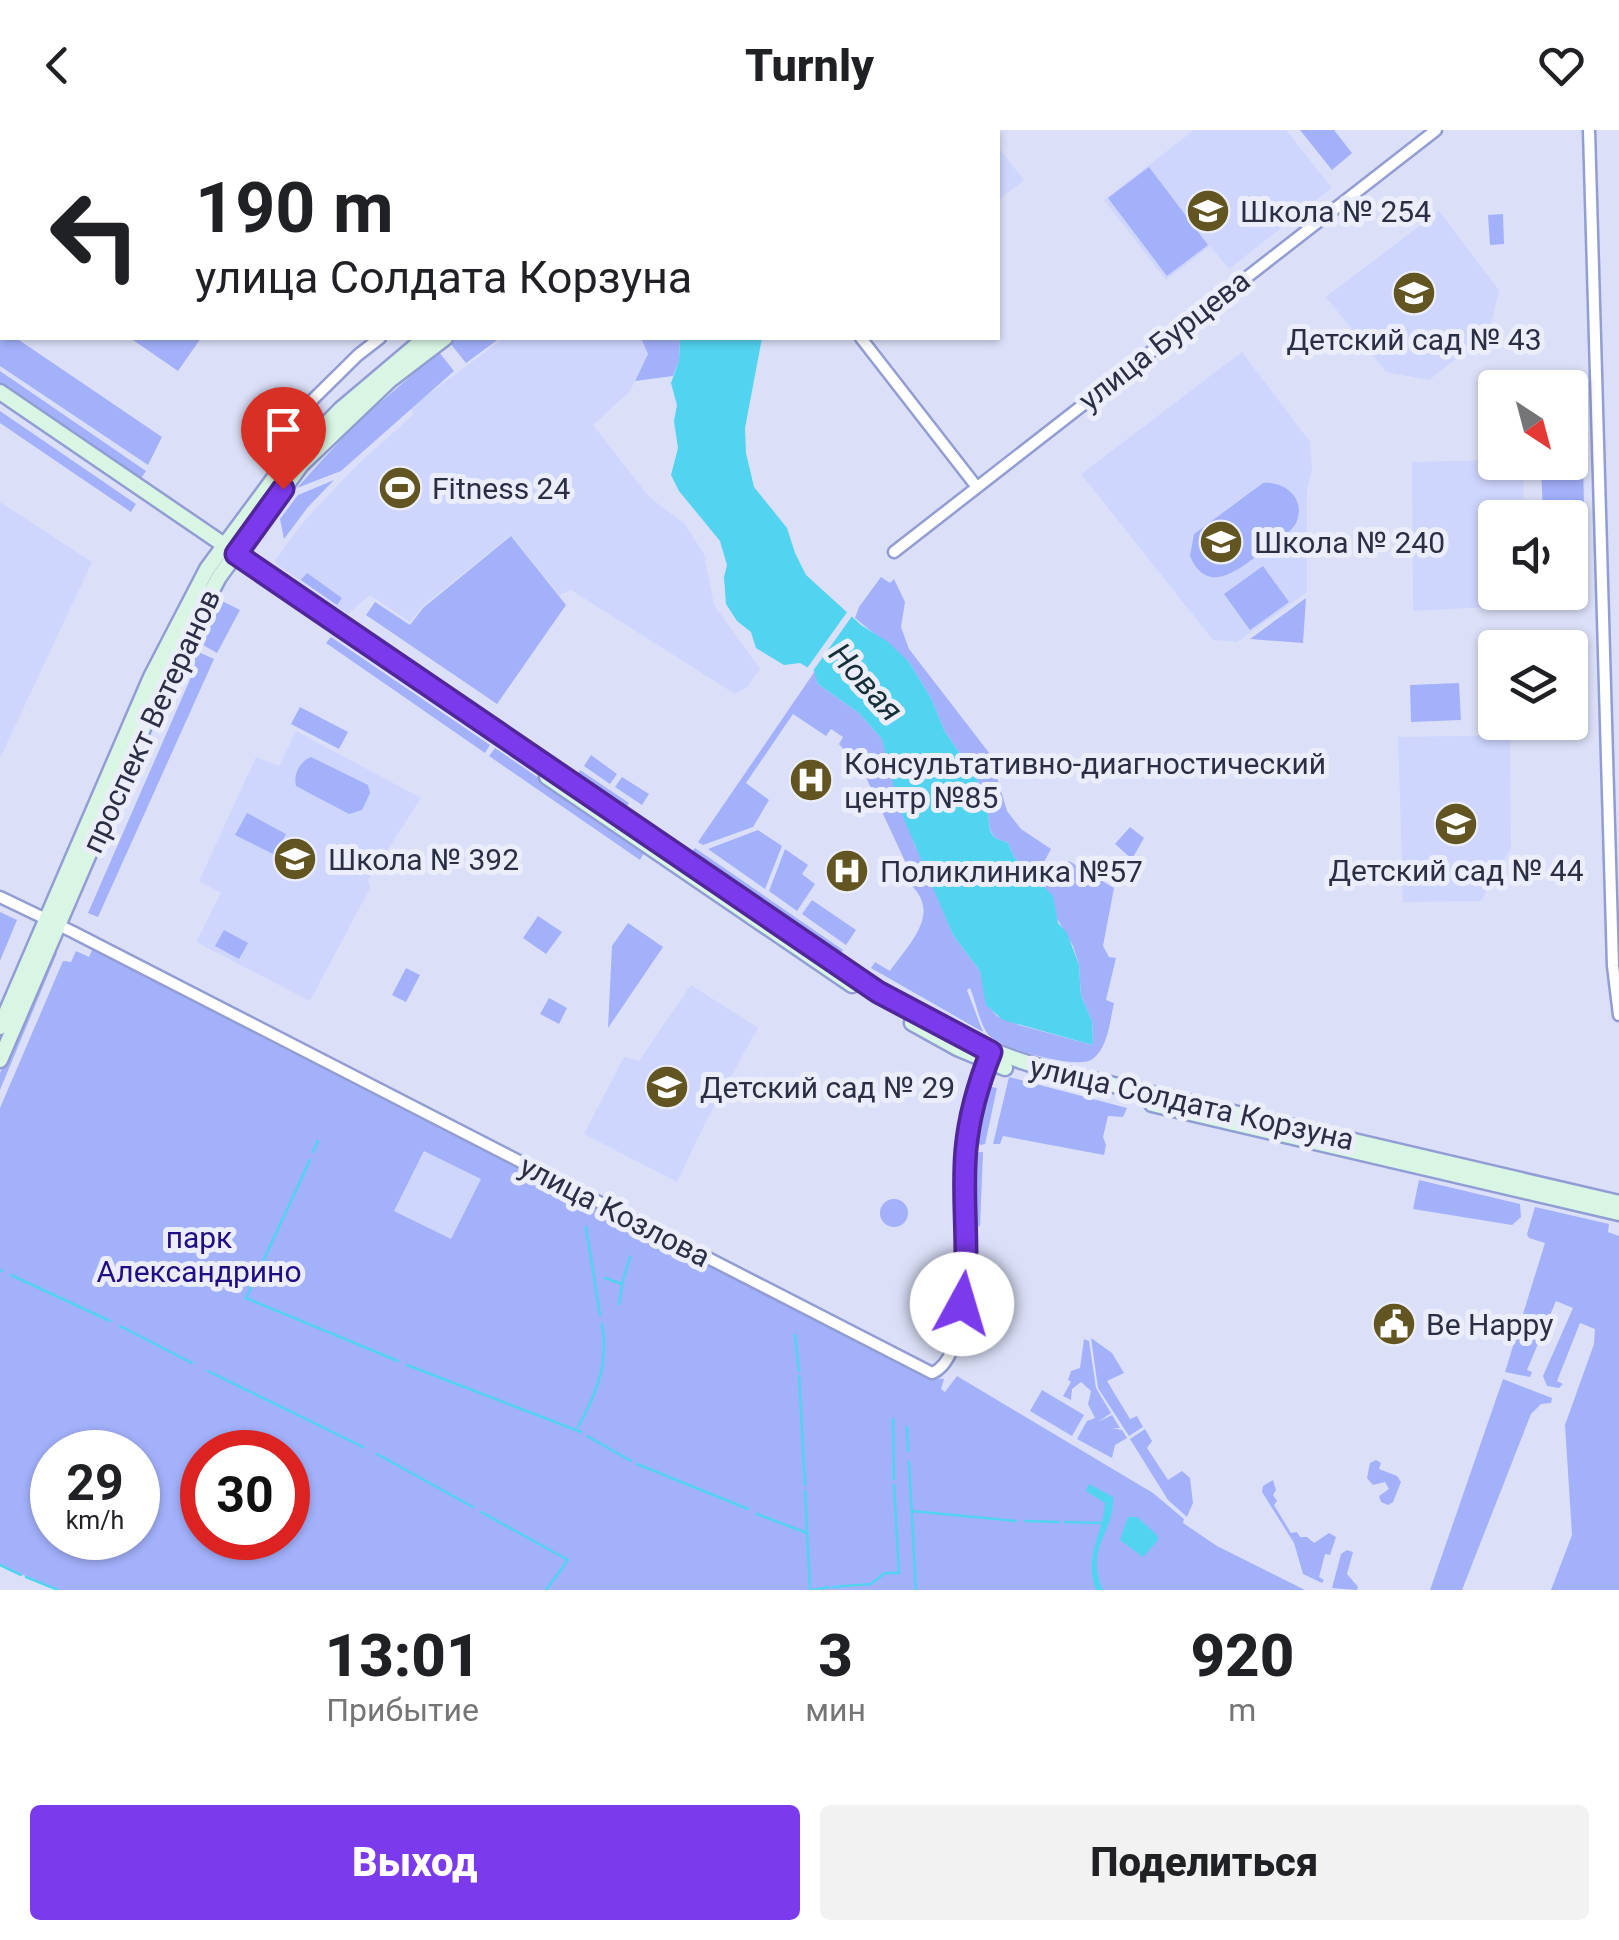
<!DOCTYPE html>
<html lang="ru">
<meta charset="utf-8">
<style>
:root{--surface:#fff;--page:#f2f2f2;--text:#202124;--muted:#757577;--accent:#7c3aed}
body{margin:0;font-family:Roboto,sans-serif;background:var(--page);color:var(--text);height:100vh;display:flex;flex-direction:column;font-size:38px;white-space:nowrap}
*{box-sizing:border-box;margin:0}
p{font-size:32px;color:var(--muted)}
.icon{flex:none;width:55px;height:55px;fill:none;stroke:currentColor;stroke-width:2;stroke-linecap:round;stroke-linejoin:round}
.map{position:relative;height:1460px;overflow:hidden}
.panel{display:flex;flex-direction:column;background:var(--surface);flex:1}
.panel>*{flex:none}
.guide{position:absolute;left:0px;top:0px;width:1000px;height:210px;box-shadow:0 2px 8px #0004;background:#fff;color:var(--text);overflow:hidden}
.needle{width:65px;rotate:144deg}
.controls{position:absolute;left:1478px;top:240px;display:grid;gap:20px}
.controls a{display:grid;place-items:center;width:110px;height:110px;border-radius:10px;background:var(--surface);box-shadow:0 2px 8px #0004;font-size:50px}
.speed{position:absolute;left:30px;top:1300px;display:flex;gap:20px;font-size:50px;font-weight:700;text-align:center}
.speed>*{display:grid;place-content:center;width:130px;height:130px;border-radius:50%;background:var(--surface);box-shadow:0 2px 8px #0004;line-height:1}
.speed small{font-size:25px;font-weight:400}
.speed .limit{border:15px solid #d22;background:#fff;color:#111}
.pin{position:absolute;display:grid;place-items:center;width:85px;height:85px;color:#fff;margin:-102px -42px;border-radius:50% 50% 50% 0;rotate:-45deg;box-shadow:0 0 10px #0007}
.pin .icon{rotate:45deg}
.me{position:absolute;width:110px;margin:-55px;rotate:6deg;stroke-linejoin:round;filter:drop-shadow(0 0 8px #0008)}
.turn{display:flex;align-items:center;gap:35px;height:210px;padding:0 30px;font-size:45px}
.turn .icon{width:130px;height:130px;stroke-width:2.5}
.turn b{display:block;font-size:70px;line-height:85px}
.eta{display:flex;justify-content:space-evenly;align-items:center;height:170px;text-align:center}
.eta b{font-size:60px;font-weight:800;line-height:70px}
.cta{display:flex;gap:20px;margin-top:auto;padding:20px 30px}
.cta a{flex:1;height:115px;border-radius:10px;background:var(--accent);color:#fff;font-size:40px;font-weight:800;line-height:115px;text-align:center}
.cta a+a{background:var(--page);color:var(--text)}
header{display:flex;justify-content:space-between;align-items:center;height:130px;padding:0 30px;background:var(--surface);font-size:45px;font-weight:800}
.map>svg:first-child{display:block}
.built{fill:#ced6fe}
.green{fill:#a3b1fb;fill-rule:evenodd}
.water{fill:#52d3f0}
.pier{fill:#dbe0f8}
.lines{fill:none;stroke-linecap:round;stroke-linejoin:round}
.stream{stroke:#52d3f0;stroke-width:2.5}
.street-casing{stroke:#929dd4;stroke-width:15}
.secondary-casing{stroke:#929dd4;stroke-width:19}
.street{stroke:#fff;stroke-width:10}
.secondary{stroke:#d9f6e4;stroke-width:14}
.route-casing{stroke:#51269a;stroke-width:25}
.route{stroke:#7c3aed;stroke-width:18}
.labels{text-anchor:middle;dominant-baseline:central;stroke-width:10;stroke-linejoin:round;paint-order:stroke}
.poi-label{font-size:30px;fill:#2b2f46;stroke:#ebeefa;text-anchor:start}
.street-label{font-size:30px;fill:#2b2f46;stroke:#ebeefa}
.park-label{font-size:30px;fill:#210d85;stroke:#ebeefa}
.water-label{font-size:32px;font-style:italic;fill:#143036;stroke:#ebeefa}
</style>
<header><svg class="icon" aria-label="back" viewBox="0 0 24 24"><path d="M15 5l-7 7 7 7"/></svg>Turnly<svg class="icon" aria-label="heart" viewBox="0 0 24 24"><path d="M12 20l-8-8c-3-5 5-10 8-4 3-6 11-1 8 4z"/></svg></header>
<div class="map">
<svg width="1619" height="1460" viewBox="0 0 1619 1460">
<rect width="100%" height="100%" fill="#dbe0f8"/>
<!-- built -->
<g class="built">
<polygon points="1194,0 1286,0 1332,58 1229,139 1210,116 1166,150 1104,70"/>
<polygon points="998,17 1024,50 998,71"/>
<polygon points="1439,81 1499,160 1489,203 1429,250 1386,242 1326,167"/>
<polygon points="504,208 641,208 645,213 648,224 630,261 593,295 649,367 684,393 704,424 714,475 760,539 746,558 735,564 571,460 559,465 511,405 422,477 410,492 370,465 348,484 274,432 304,391 358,334 414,284 410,278"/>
<polygon points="1242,222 1310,312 1312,339 1307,361 1307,462 1237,512 1213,510 1081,344"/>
<polygon points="1495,330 1523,333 1524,387 1495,388 1495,462 1526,463 1526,475 1413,481 1412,332"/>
<polygon points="0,372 92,432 0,628"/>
<polygon points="296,601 421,668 368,750 370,758 310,871 196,812 221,763 199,751 256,627 279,636"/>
<polygon points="1510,605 1511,718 1481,771 1403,772 1398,607"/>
<polygon points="691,855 758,898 707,989 677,1052 584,1004 624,927 639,931"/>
<polygon points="425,1020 482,1049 451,1110 394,1081"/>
</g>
<!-- green -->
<g class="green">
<polygon points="1300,0 1334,0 1352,23 1332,40"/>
<polygon points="1149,37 1208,115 1167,146 1108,68"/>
<polygon points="1503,84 1504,114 1490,115 1488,85"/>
<polygon points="0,197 2,208 16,208 162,307 148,335 0,236"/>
<polygon points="130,208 201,208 178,241"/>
<polygon points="458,208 500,208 466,233 450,213"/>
<polygon points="641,208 680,208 679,231 673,246 635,251 648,224"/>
<polygon points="439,222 454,241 341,341 297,358 355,294"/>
<polygon points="0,241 146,341 140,350 0,255"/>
<polygon points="0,281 136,374 131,382 0,293"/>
<polygon points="1583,332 1586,462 1545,463 1570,462 1570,388 1543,387 1541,333"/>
<polygon points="334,350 308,377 284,409 280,389 298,365"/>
<path d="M1263,353C1285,351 1307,369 1296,393C1290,404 1276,411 1266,419C1243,436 1208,469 1190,426L1194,404Z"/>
<polygon points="511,406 566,475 497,574 366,485 375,472 410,495 423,478"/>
<polygon points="1263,436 1289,472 1250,500 1224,464"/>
<polygon points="307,443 342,468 337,475 301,450"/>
<path d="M881,447L890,453L894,449L905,472L901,497L909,519L990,624L1007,681L1021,699L1051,719L1041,738L1058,748L1069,731L1114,758L1103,816L1109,827L1116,828L1106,870L1114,873C1110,890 1108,920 1091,930C1075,939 996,918 987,903C979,891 976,872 970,858L967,860L983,902L871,838L875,832L890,841C912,810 945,780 904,749L910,742L863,641L839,614L843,607L831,599L826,606L793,584L746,653L769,670L753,697L703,715L698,712L815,541L818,554L859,583L882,609L915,716L925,733L953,805L980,841L987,875L997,886L1019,895L1093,915L1092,891L1081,866L1079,835L1073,816L1031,744L1014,727L1008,713L995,708L990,700L986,670L975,645L945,602L931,568L909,532L855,488L859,477Z"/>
<polygon points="1306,468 1303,513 1250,509"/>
<polygon points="222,471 240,480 217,523 201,514"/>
<polygon points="331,507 490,615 485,623 326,513"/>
<polygon points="196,521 214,529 98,787 88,783 192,545"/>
<polygon points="1459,553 1461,590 1411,592 1410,555"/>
<polygon points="300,577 348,602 339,619 291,594"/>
<polygon points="495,618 645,721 640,730 489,626"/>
<polygon points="591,625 617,644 610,654 584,636"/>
<path d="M311,627L368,655L370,663L362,680L349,684L296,656C293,645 300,631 311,627Z"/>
<polygon points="580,640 629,673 626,678 575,648"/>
<polygon points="622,647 649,664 642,675 615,657"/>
<polygon points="247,683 286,704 275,725 235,705"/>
<polygon points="1130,697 1144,708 1132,729 1115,714"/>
<polygon points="758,700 782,716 765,759 708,719"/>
<polygon points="695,718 843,820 838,828 689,725"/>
<polygon points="785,719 808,735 802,744 815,754 797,781 769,761"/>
<polygon points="812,770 856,800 846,815 802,784"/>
<polygon points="0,782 17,790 0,831"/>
<polygon points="538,786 562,802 546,824 523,808"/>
<polygon points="628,793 663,817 608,898 612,816"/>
<polygon points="224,800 248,813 239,829 215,816"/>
<path d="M93,818L925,1247L944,1249L941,1259L945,1262L957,1246L1153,1363L1184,1389L1183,1393L1217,1416L1305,1460H58L0,1435V978L63,831L71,832L76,821L89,827ZM424,1021L481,1049L451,1109L394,1081ZM52,1322H138V1408H52ZM202,1322H288V1408H202Z"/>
<polygon points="51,821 57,823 0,960 0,943"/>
<polygon points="406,838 420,845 406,872 392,865"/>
<polygon points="549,868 567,878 559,894 540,884"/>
<polygon points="1009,947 1127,978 1123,987 1108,986 1103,1007 1106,1015 1104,1025 1003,1006 1000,1014 993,1014"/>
<polygon points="987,956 997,958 985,1014 980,1015 975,1007"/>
<polygon points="983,1022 980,1097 972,1091 970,1023"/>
<polygon points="1419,1050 1520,1074 1521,1087 1512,1095 1413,1079"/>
<circle cx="894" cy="1083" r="14"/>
<polygon points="1535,1077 1609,1094 1608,1102 1619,1106 1619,1460 1551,1460 1572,1405 1565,1295 1594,1214 1595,1199 1580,1193 1557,1251 1563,1254 1559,1258 1547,1256 1543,1246 1573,1178 1556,1171 1527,1240 1532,1242 1530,1247 1505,1242 1545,1113 1529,1108 1527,1104"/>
<polygon points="1091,1208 1112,1223 1124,1243 1107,1251 1130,1289 1137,1286 1143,1297 1129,1306 1098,1258"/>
<polygon points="1084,1209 1089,1211 1096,1258 1111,1283 1098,1292 1112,1285 1120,1298 1112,1298 1122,1300 1127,1308 1115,1315 1112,1328 1077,1309 1087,1291 1095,1288 1088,1274 1091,1261 1081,1252 1072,1259 1071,1270 1063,1266 1071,1252 1068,1250 1071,1241 1080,1238"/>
<polygon points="1503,1249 1552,1268 1551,1273 1541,1274 1531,1284 1462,1460 1430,1460"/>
<polygon points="1042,1260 1084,1285 1072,1306 1030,1281"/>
<polygon points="1145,1299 1152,1311 1147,1318 1168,1350 1182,1341 1190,1348 1193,1373 1187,1387 1168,1370 1130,1309"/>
<polygon points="1376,1330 1381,1333 1379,1339 1397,1346 1401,1352 1393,1372 1388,1375 1381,1372 1379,1366 1389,1359 1385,1352 1373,1355 1367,1348 1370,1333"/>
<polygon points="1273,1350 1276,1360 1273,1365 1277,1371 1274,1375 1291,1403 1297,1402 1300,1407 1307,1407 1314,1413 1329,1403 1336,1407 1330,1425 1325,1424 1319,1447 1324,1450 1322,1453 1303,1444 1294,1413 1262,1362 1263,1356"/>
<polygon points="1347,1420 1353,1422 1347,1444 1358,1457 1357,1460 1332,1458 1341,1424"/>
</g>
<!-- water -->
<g class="water">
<polygon points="680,208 762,208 745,298 746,323 754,357 787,398 795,423 806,445 861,495 888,512 909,532 931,568 945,602 975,645 986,670 990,701 995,708 1008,713 1014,727 1053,766 1058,793 1067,803 1079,835 1081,866 1092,891 1093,915 1003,890 986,875 980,841 953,805 899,677 882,609 859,583 818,554 814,541 800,533 784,535 756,518 751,502 737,491 726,474 724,447 727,435 720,411 679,361 671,345 678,318 674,291 677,275 671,253 679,231"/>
<path d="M1089,1354L1113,1367C1114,1407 1084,1415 1103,1460H1096C1083,1424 1103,1407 1105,1373L1086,1361Z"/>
<polygon points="1128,1387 1137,1387 1157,1405 1158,1410 1143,1427 1120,1410"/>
</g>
<!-- pier -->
<polygon class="pier" points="850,478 855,482 810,545 805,541"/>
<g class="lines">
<!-- stream -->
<g class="stream">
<polyline points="313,1022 318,1011"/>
<polyline points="310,1030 246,1168 398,1231"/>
<polyline points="586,1097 600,1185"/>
<polyline points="0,1140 2,1141"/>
<polyline points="11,1145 110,1191"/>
<polyline points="605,1148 622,1154 630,1127"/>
<polyline points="619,1174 622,1156"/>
<polyline points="120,1196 192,1233"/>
<polyline points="795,1205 799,1241"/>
<polyline points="407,1235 581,1302"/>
<polyline points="208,1241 363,1317"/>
<polyline points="799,1246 805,1355"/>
<polyline points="893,1289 894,1349"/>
<path d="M578,1297C597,1263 609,1233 602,1194"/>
<polyline points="907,1297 908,1321"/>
<polyline points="587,1306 631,1331"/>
<polyline points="377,1324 473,1377"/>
<polyline points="909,1332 916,1460"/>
<polyline points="637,1334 748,1379"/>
<polyline points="805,1361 810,1460"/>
<polyline points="912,1381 1016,1391"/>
<polyline points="481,1382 568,1430 546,1460"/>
<polyline points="757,1384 807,1403"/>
<polyline points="1025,1391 1059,1392"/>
<polyline points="1065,1392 1105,1393"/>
<polyline points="0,1435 21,1445"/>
<polyline points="26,1447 58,1460"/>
<polyline points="833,1457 871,1454 885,1443 899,1443 894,1355"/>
<polyline points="814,1460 829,1457"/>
</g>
<!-- street casing -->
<g class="street-casing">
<g id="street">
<polyline points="1589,0 1613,836 1619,885"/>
<polyline points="756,2 759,0"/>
<polyline points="861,208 976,356"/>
<polyline points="275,344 284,298 358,225 380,208"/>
<polyline points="894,422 1436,0"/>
<path d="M0,767L73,802L932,1243C978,1226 963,1064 966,1022C968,990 978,954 990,924"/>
</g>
</g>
<!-- secondary casing -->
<g class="secondary-casing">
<g id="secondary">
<polyline points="690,2 693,0"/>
<polyline points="709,2 712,0"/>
<path d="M0,262L879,862C936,897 992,925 1058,942L1619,1073"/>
<polyline points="547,647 852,855"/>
<polyline points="912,893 957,918 1005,938"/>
<polyline points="0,897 151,547 207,439 275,347 341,279 425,208"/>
<polyline points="0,930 163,552 219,447 301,335 390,250 445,208"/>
<polyline points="1152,974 1619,1083"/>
</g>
</g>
<!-- street -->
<use href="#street" class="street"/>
<!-- secondary -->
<use href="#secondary" class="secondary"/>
</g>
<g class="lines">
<!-- route casing -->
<g class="route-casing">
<path id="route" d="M283,359L236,424L878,862L991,922C979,952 969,987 966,1019C961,1071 971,1122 962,1174"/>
</g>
<!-- route -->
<use href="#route" class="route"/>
</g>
<!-- icons -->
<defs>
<g id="school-disc" transform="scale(2.25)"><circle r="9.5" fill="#625521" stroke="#ebeefa"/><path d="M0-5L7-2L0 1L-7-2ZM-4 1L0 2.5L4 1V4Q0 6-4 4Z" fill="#fff"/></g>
<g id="stadium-disc" transform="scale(2.25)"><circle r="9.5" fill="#625521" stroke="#ebeefa"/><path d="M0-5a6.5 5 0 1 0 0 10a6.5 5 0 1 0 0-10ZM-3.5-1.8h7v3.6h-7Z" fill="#fff"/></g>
<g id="hospital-disc" transform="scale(2.25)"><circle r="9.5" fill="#625521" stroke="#ebeefa"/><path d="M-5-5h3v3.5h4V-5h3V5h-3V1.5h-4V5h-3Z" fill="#fff"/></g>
<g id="civic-disc" transform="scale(2.25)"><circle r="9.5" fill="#625521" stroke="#ebeefa"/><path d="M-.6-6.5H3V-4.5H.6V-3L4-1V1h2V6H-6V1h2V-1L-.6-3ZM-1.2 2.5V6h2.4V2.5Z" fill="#fff"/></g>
</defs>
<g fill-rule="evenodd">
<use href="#school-disc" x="1208" y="81"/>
<use href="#school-disc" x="1414" y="163"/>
<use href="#stadium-disc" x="400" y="358"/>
<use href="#school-disc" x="1221" y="412"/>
<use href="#hospital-disc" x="811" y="650"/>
<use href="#school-disc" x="1456" y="694"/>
<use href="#school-disc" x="295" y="729"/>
<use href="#hospital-disc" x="847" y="741"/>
<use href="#school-disc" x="667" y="957"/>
<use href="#civic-disc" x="1394" y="1194"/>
</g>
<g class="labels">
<!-- poi labels -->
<g class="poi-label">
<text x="1240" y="81">Школа № 254</text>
<text x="1414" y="209" text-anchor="middle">Детский сад № 43</text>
<text x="432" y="358">Fitness 24</text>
<text x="1254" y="412">Школа № 240</text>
<text x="844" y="633">Консультативно-диагностический<tspan x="844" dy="34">центр №85</tspan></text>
<text x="328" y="729">Школа № 392</text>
<text x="1456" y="740" text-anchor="middle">Детский сад № 44</text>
<text x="880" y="741">Поликлиника №57</text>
<text x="700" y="957">Детский сад № 29</text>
<text x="1426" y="1194">Be Happy</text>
</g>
<!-- street labels -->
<g class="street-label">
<text transform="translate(1164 210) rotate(-38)">улица Бурцева</text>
<text transform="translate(151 591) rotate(-65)">проспект Ветеранов</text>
<text transform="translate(1192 973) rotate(13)">улица Солдата Корзуна</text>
<text transform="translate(615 1081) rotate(27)">улица Козлова</text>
</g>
<!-- park labels -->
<g class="park-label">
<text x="199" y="1107">парк<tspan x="199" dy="34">Александрино</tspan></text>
</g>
<!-- water labels -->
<g class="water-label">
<text transform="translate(866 552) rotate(48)">Новая</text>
</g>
</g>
</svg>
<div class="controls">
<a><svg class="needle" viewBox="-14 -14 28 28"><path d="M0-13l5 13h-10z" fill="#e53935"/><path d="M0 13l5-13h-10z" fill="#757577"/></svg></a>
<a><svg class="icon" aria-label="sound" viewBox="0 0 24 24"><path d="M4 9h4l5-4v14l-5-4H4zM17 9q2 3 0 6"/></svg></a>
<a><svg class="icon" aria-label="layers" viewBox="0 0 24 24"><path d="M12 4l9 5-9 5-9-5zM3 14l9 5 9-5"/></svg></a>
</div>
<div class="speed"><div>29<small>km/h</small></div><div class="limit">30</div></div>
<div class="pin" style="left:283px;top:359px;background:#d93025"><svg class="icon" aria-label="arrive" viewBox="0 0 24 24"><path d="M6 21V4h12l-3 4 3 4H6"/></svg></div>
<svg class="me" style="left:962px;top:1174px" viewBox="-20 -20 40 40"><circle r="19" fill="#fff"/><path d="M0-13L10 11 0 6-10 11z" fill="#7c3aed"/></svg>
<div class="guide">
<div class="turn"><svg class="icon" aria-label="left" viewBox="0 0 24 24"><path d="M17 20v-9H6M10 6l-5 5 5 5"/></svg><div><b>190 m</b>улица Солдата Корзуна</div></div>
</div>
</div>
<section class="panel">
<div class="eta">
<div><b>13:01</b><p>Прибытие</p></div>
<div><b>3</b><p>мин</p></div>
<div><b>920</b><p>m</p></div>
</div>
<div class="cta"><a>Выход</a><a>Поделиться</a></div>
</section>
